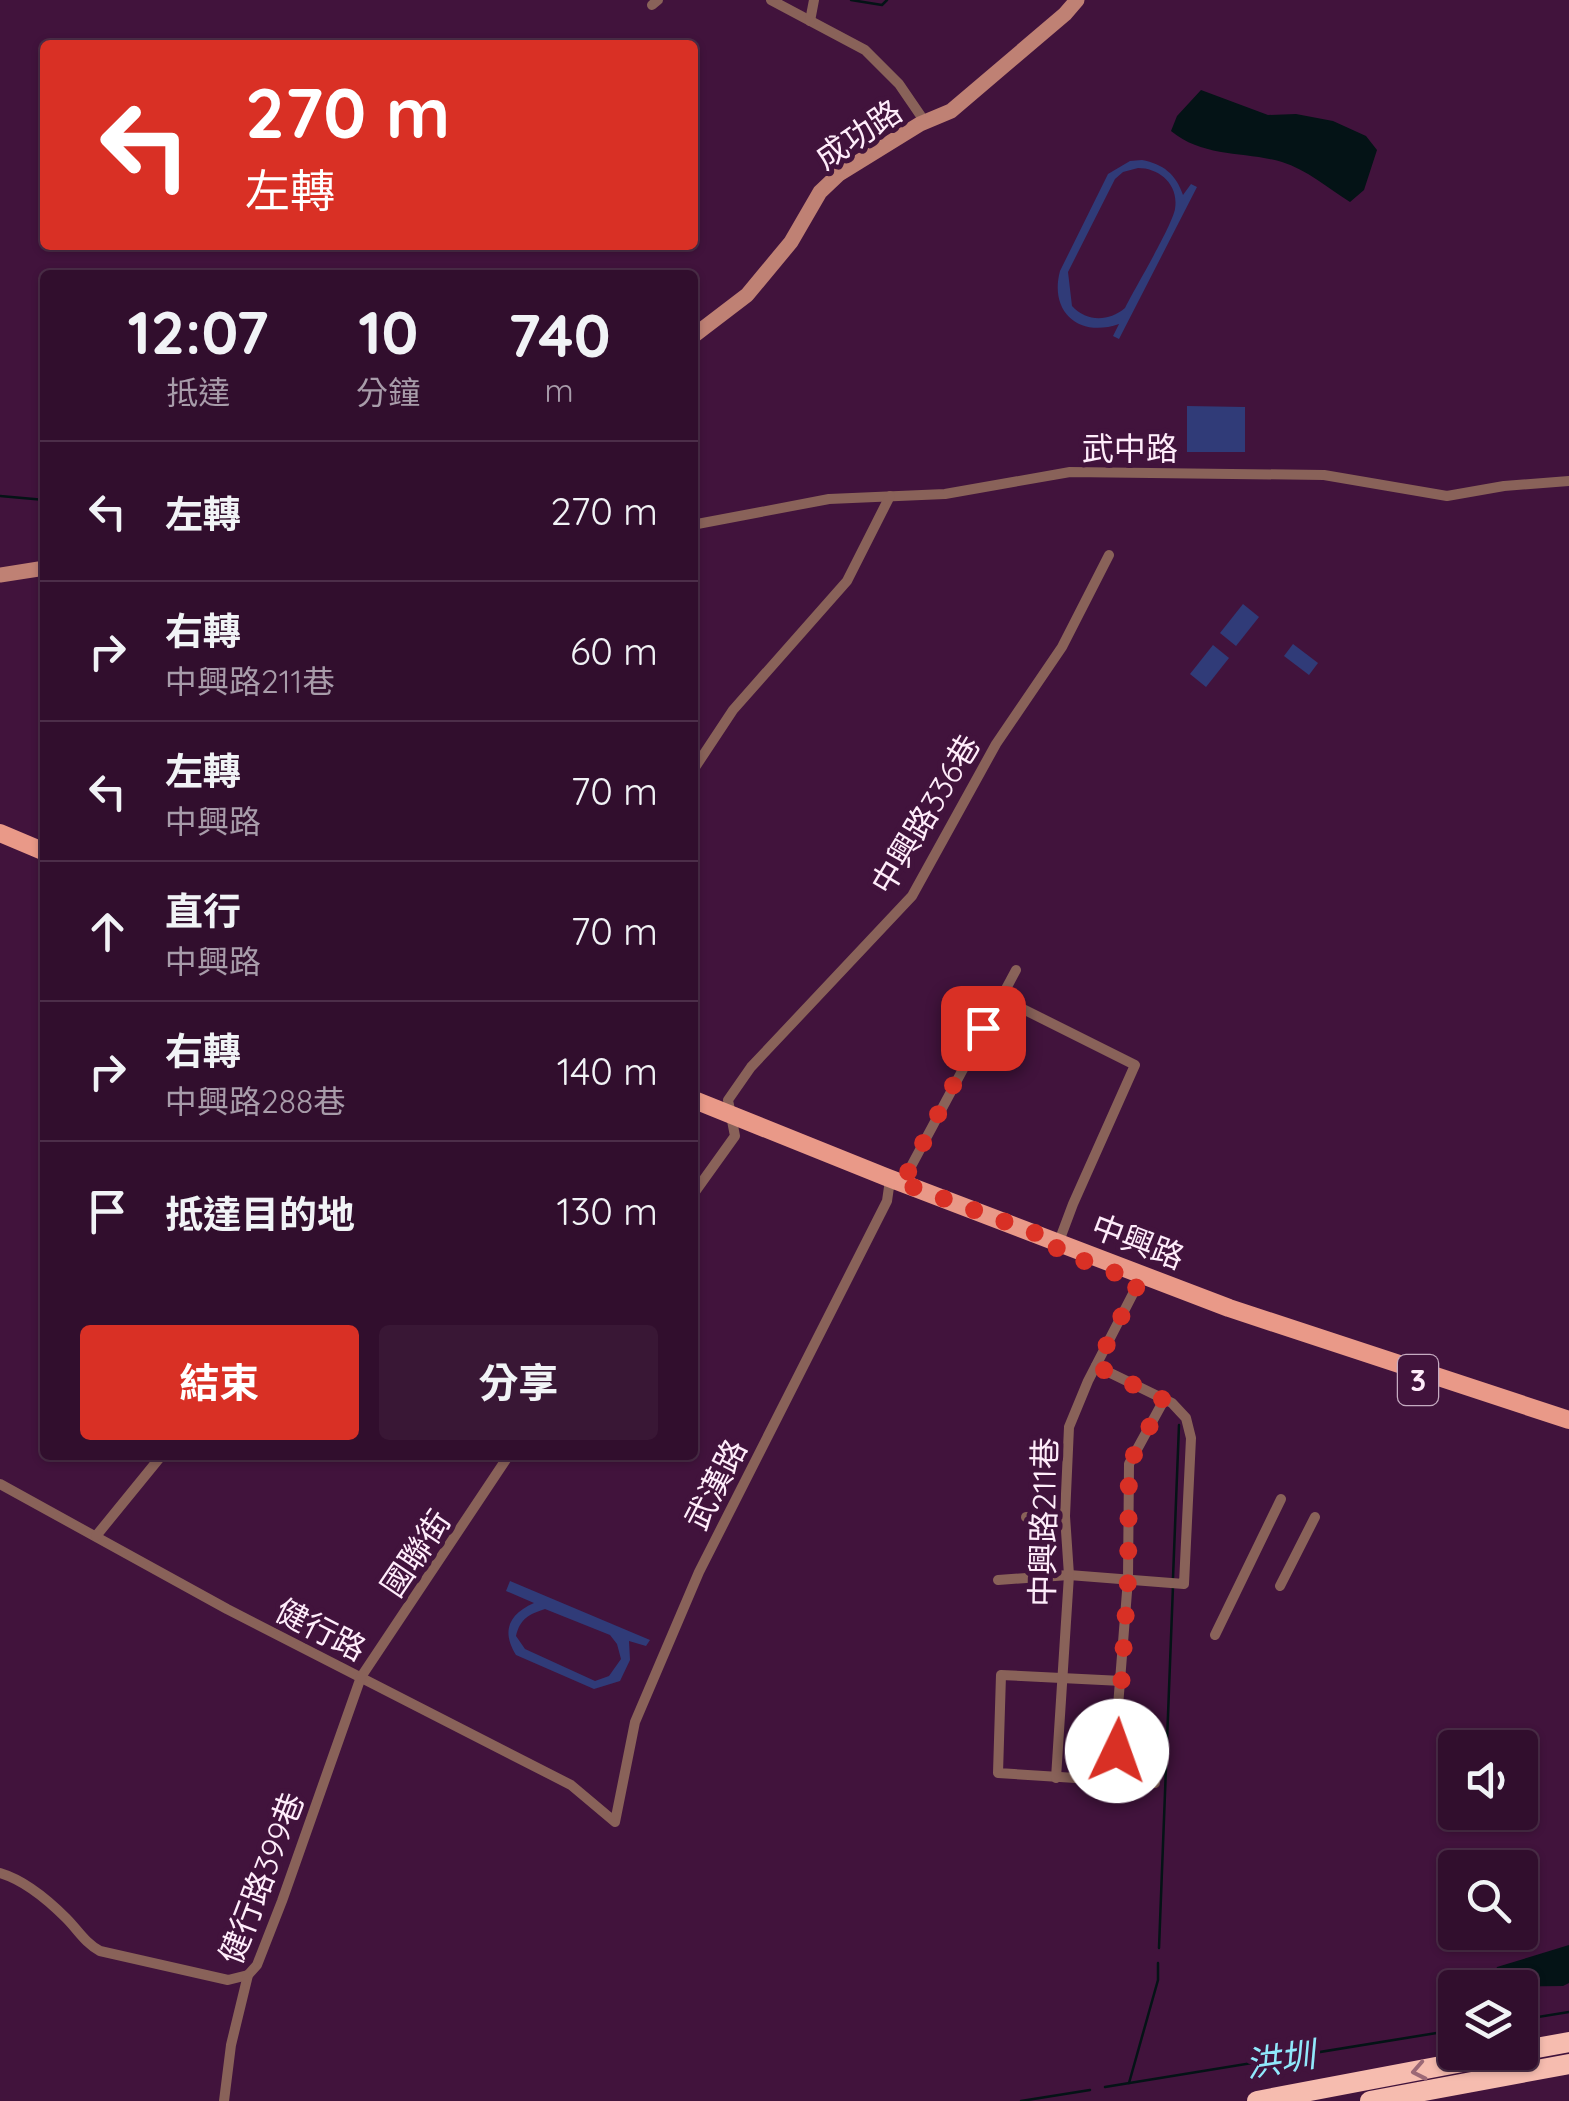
<!DOCTYPE html>
<html lang="zh-TW">
<meta charset="utf-8">
<style>
:root{--surface:#310e2d;--page:#391735;--text:#f1f3f6;--muted:#a89caa;--line:#4c2e49;--accent:#d93025}
body{margin:0;font-family:Quicksand,"Noto Sans TC",sans-serif;background:var(--page);color:var(--text);height:100vh;display:flex;flex-direction:column;font-size:38px;white-space:nowrap}
*{box-sizing:border-box;margin:0}
p{font-size:32px;color:var(--muted)}
.icon{flex:none;width:55px;height:55px;fill:none;stroke:currentColor;stroke-width:2;stroke-linecap:round;stroke-linejoin:round}
.map{position:relative;flex:1;overflow:hidden}
.panel{position:absolute;left:40px;top:270px;width:658px;height:1190px;display:flex;flex-direction:column;background:var(--surface);border-radius:10px;box-shadow:0 2px 8px #0004,0 0 0 2px var(--line)}
.panel>*{flex:none}
.guide{position:absolute;left:40px;top:40px;width:658px;height:210px;border-radius:10px;box-shadow:0 2px 8px #0004,0 0 0 2px var(--line);background:#d93025;color:#fff;overflow:hidden}
.fabs{position:absolute;left:1438px;top:1730px;display:grid;gap:20px}
.fabs a{display:grid;place-items:center;width:100px;height:100px;border-radius:10px;background:var(--surface);box-shadow:0 2px 8px #0004,0 0 0 2px var(--line);font-size:50px}
.pin{position:absolute;display:grid;place-items:center;width:85px;height:85px;color:#fff;margin:-42px;border-radius:20px;box-shadow:0 5px 15px #0006}
.me{position:absolute;width:110px;margin:-55px;rotate:3deg;stroke-linejoin:round;filter:drop-shadow(0 0 8px #0008)}
.turn{display:flex;align-items:center;gap:35px;height:210px;padding:0 40px;font-size:45px}
.turn .icon{width:130px;height:130px;stroke-width:2.5}
.turn b{display:block;font-size:70px;line-height:85px}
.eta{display:flex;justify-content:space-evenly;align-items:center;height:170px;text-align:center}
.eta b{font-size:60px;font-weight:700;line-height:70px}
.cta{display:flex;gap:20px;margin-top:auto;padding:20px 40px}
.cta a{flex:1;height:115px;border-radius:10px;background:var(--accent);color:#fff;font-size:40px;font-weight:700;line-height:115px;text-align:center}
.cta a+a{background:var(--page);color:var(--text)}
ul{padding:0;list-style:none}
li{display:flex;align-items:center;gap:30px;height:140px;padding:0 40px;border-top:2px solid var(--line)}
li div{flex:1}
li b{display:block;font-size:38px}
li em{font-style:normal}
.map>svg:first-child{display:block}
.green{fill:#303b78;fill-rule:evenodd}
.water{fill:#041316}
.lines{fill:none;stroke-linecap:round;stroke-linejoin:round}
.stream{stroke:#041316;stroke-width:2.5}
.street{stroke:#896259;stroke-width:10}
.secondary{stroke:#bf8174;stroke-width:15}
.primary{stroke:#e99988;stroke-width:18}
.highway{stroke:#f6bcaf;stroke-width:20}
.oneway{stroke:#9c6876}
.route{stroke:#d93025;stroke-width:18;stroke-dasharray:0 32.4}
.labels{text-anchor:middle;dominant-baseline:central;stroke-width:10;stroke-linejoin:round;paint-order:stroke}
.shield{fill:#41133c;stroke:#c5abc1;stroke-width:2.5}
.shield-label{font-size:30px;font-weight:bold;fill:#feecfa}
.street-label{font-size:32px;fill:#feecfa;stroke:#41133c}
.water-label{font-size:35px;font-style:italic;fill:#90e8fb;stroke:#41133c}
</style>
<div class="map">
<svg width="1569" height="2101" viewBox="0 0 1569 2101">
<rect width="100%" height="100%" fill="#41133c"/>
<!-- green -->
<g class="green">
<path d="M1142,160C1163,164 1176,174 1183,195L1191,184L1197,187L1119,339L1113,336L1119,324C1079,338 1049,312 1060,271L1108,174L1130,161ZM1138,168C1159,168 1179,184 1175,209C1172,226 1135,288 1125,308C1108,322 1087,322 1072,306L1068,272L1115,179L1123,172Z"/>
<polygon points="1187,406 1245,407 1245,452 1187,452"/>
<polygon points="1243,604 1259,617 1236,646 1220,633"/>
<polygon points="1293,644 1318,663 1309,675 1284,656"/>
<polygon points="1213,645 1229,658 1206,687 1190,674"/>
<path d="M510,1581L650,1640L646,1646L629,1641L630,1660L620,1681L594,1689L516,1655C501,1631 509,1614 534,1603L506,1591ZM545,1609L610,1635L617,1644L621,1659L609,1676L595,1681L525,1649L516,1636C520,1619 529,1614 545,1609Z"/>
</g>
<!-- water -->
<g class="water">
<path d="M1201,90L1268,115L1296,114L1333,121L1366,136L1377,150L1364,190L1350,202C1329,189 1306,169 1282,162C1244,151 1204,158 1171,131L1177,116Z"/>
<polygon points="1569,1945 1569,1983 1563,1986 1490,1987 1497,1967"/>
</g>
<g class="lines">
<!-- stream -->
<g class="stream">
<polyline points="851,0 882,5 887,0"/>
<polyline points="0,496 45,500"/>
<polyline points="1173,1578 1179,1425"/>
<polyline points="1159,1948 1173,1586"/>
<polyline points="1520,2020 1569,2012"/>
<polyline points="1129,2083 1158,1980 1158,1963"/>
<polyline points="1105,2087 1455,2030"/>
<polyline points="1021,2101 1090,2090"/>
</g>
<!-- street -->
<g class="street">
<polyline points="771,0 865,50 899,84 925,122"/>
<polyline points="652,5 658,0"/>
<polyline points="810,21 814,0"/>
<polyline points="692,525 829,499 945,494 1070,472 1324,475 1447,496 1504,486 1569,481"/>
<polyline points="692,772 733,710 847,581 890,496"/>
<polyline points="999,997 1135,1065 1073,1204 1058,1244"/>
<polyline points="692,1196 735,1136 728,1100 751,1067 912,896 996,744 1062,647 1109,555"/>
<polyline points="0,1484 227,1609 571,1785 615,1822 635,1722 699,1572 887,1201 889,1187 907,1174 1016,970"/>
<polyline points="1026,1517 1065,1516"/>
<polyline points="96,1536 162,1455"/>
<polyline points="998,1580 1069,1575 1184,1584 1191,1438 1186,1418 1172,1403 1096,1366"/>
<polyline points="1280,1586 1315,1517"/>
<polyline points="1215,1635 1281,1499"/>
<polyline points="1122,1681 1001,1675 998,1773 1155,1783"/>
<polyline points="1056,1778 1069,1575 1065,1516 1069,1427 1088,1381 1139,1282"/>
<polyline points="1117,1782 1117,1719 1128,1579 1129,1464 1164,1400"/>
<path d="M0,1873C24,1880 48,1900 66,1918C78,1930 85,1943 100,1951L228,1980L248,1975"/>
<polyline points="224,2101 231,2045 248,1975 257,1965 282,1901 361,1677 509,1455"/>
</g>
<!-- secondary -->
<g class="secondary">
<polyline points="692,337 747,295 791,242 820,192 839,174 920,124 951,111 1065,14 1077,0"/>
<polyline points="0,575 45,568"/>
</g>
<!-- primary -->
<g class="primary">
<polyline points="0,833 45,852"/>
<polyline points="692,1099 886,1177 1229,1308 1569,1420"/>
</g>
<!-- highway -->
<g class="highway">
<polyline points="1520,2051 1569,2042"/>
<polyline points="1257,2101 1515,2052"/>
<polyline points="1370,2101 1569,2064"/>
</g>
</g>
<!-- one-way arrows -->
<defs><path id="oneway-chevron" d="M-2-3.5L2.5 0L-2 3.5" fill="none" stroke-width="1.6" stroke-linecap="round" stroke-linejoin="round" transform="scale(2.5)"/></defs>
<use class="oneway" href="#oneway-chevron" transform="translate(1419 2071) rotate(169)"/>
<g class="lines">
<!-- route -->
<polyline class="route" points="983,1028 907,1174 897,1181 1059,1242 1056,1250 1139,1282 1096,1366 1164,1400 1129,1464 1128,1579 1117,1751"/>
</g>
<g class="labels">
<!-- shield labels -->
<rect class="shield" x="1398" y="1355" width="40" height="50" rx="8"/>
<g class="shield-label">
<text x="1418" y="1380">3</text>
</g>
<!-- street labels -->
<g class="street-label">
<text transform="translate(858 134) rotate(-34)">成功路</text>
<text x="1130" y="448">武中路</text>
<text transform="translate(925 814) rotate(-59)">中興路336巷</text>
<text transform="translate(1138 1241) rotate(21)">中興路</text>
<text transform="translate(715 1484) rotate(-63)">武漢路</text>
<text transform="translate(1043 1522) rotate(-89)">中興路211巷</text>
<text transform="translate(415 1553) rotate(-56)">國聯街</text>
<text transform="translate(321 1629) rotate(27)">健行路</text>
<text transform="translate(261 1878) rotate(-69)">健行路399巷</text>
</g>
<!-- water labels -->
<g class="water-label">
<text transform="translate(1280 2059) rotate(-9)">洪圳</text>
</g>
</g>
</svg>
<div class="fabs">
<a><svg class="icon" aria-label="sound" viewBox="0 0 24 24"><path d="M4 9h4l5-4v14l-5-4H4zM17 9q2 3 0 6"/></svg></a>
<a><svg class="icon" aria-label="search" viewBox="0 0 24 24"><circle cx="10" cy="10" r="6"/><path d="M15 15l6 6"/></svg></a>
<a><svg class="icon" aria-label="layers" viewBox="0 0 24 24"><path d="M12 4l9 5-9 5-9-5zM3 14l9 5 9-5"/></svg></a>
</div>
<div class="pin" style="left:983px;top:1028px;background:#d93025"><svg class="icon" aria-label="arrive" viewBox="0 0 24 24"><path d="M6 21V4h12l-3 4 3 4H6"/></svg></div>
<svg class="me" style="left:1117px;top:1751px" viewBox="-20 -20 40 40"><circle r="19" fill="#fff"/><path d="M0-13L10 11 0 6-10 11z" fill="#d93025"/></svg>
<div class="guide">
<div class="turn"><svg class="icon" aria-label="left" viewBox="0 0 24 24"><path d="M17 20v-9H6M10 6l-5 5 5 5"/></svg><div><b>270 m</b>左轉</div></div>
</div>
<section class="panel">
<div class="eta">
<div><b>12:07</b><p>抵達</p></div>
<div><b>10</b><p>分鐘</p></div>
<div><b>740</b><p>m</p></div>
</div>
<ul>
<li><svg class="icon" aria-label="left" viewBox="0 0 24 24"><path d="M17 20v-9H6M10 6l-5 5 5 5"/></svg><div><b>左轉</b></div><em>270 m</em></li>
<li><svg class="icon" aria-label="right" viewBox="0 0 24 24"><path d="M7 20v-9h11M14 6l5 5-5 5"/></svg><div><b>右轉</b><p>中興路211巷</p></div><em>60 m</em></li>
<li><svg class="icon" aria-label="left" viewBox="0 0 24 24"><path d="M17 20v-9H6M10 6l-5 5 5 5"/></svg><div><b>左轉</b><p>中興路</p></div><em>70 m</em></li>
<li><svg class="icon" aria-label="ahead" viewBox="0 0 24 24"><path d="M12 20V5M6 11l6-6 6 6"/></svg><div><b>直行</b><p>中興路</p></div><em>70 m</em></li>
<li><svg class="icon" aria-label="right" viewBox="0 0 24 24"><path d="M7 20v-9h11M14 6l5 5-5 5"/></svg><div><b>右轉</b><p>中興路288巷</p></div><em>140 m</em></li>
<li><svg class="icon" aria-label="arrive" viewBox="0 0 24 24"><path d="M6 21V4h12l-3 4 3 4H6"/></svg><div><b>抵達目的地</b></div><em>130 m</em></li>
</ul>
<div class="cta"><a>結束</a><a>分享</a></div>
</section>
</div>
